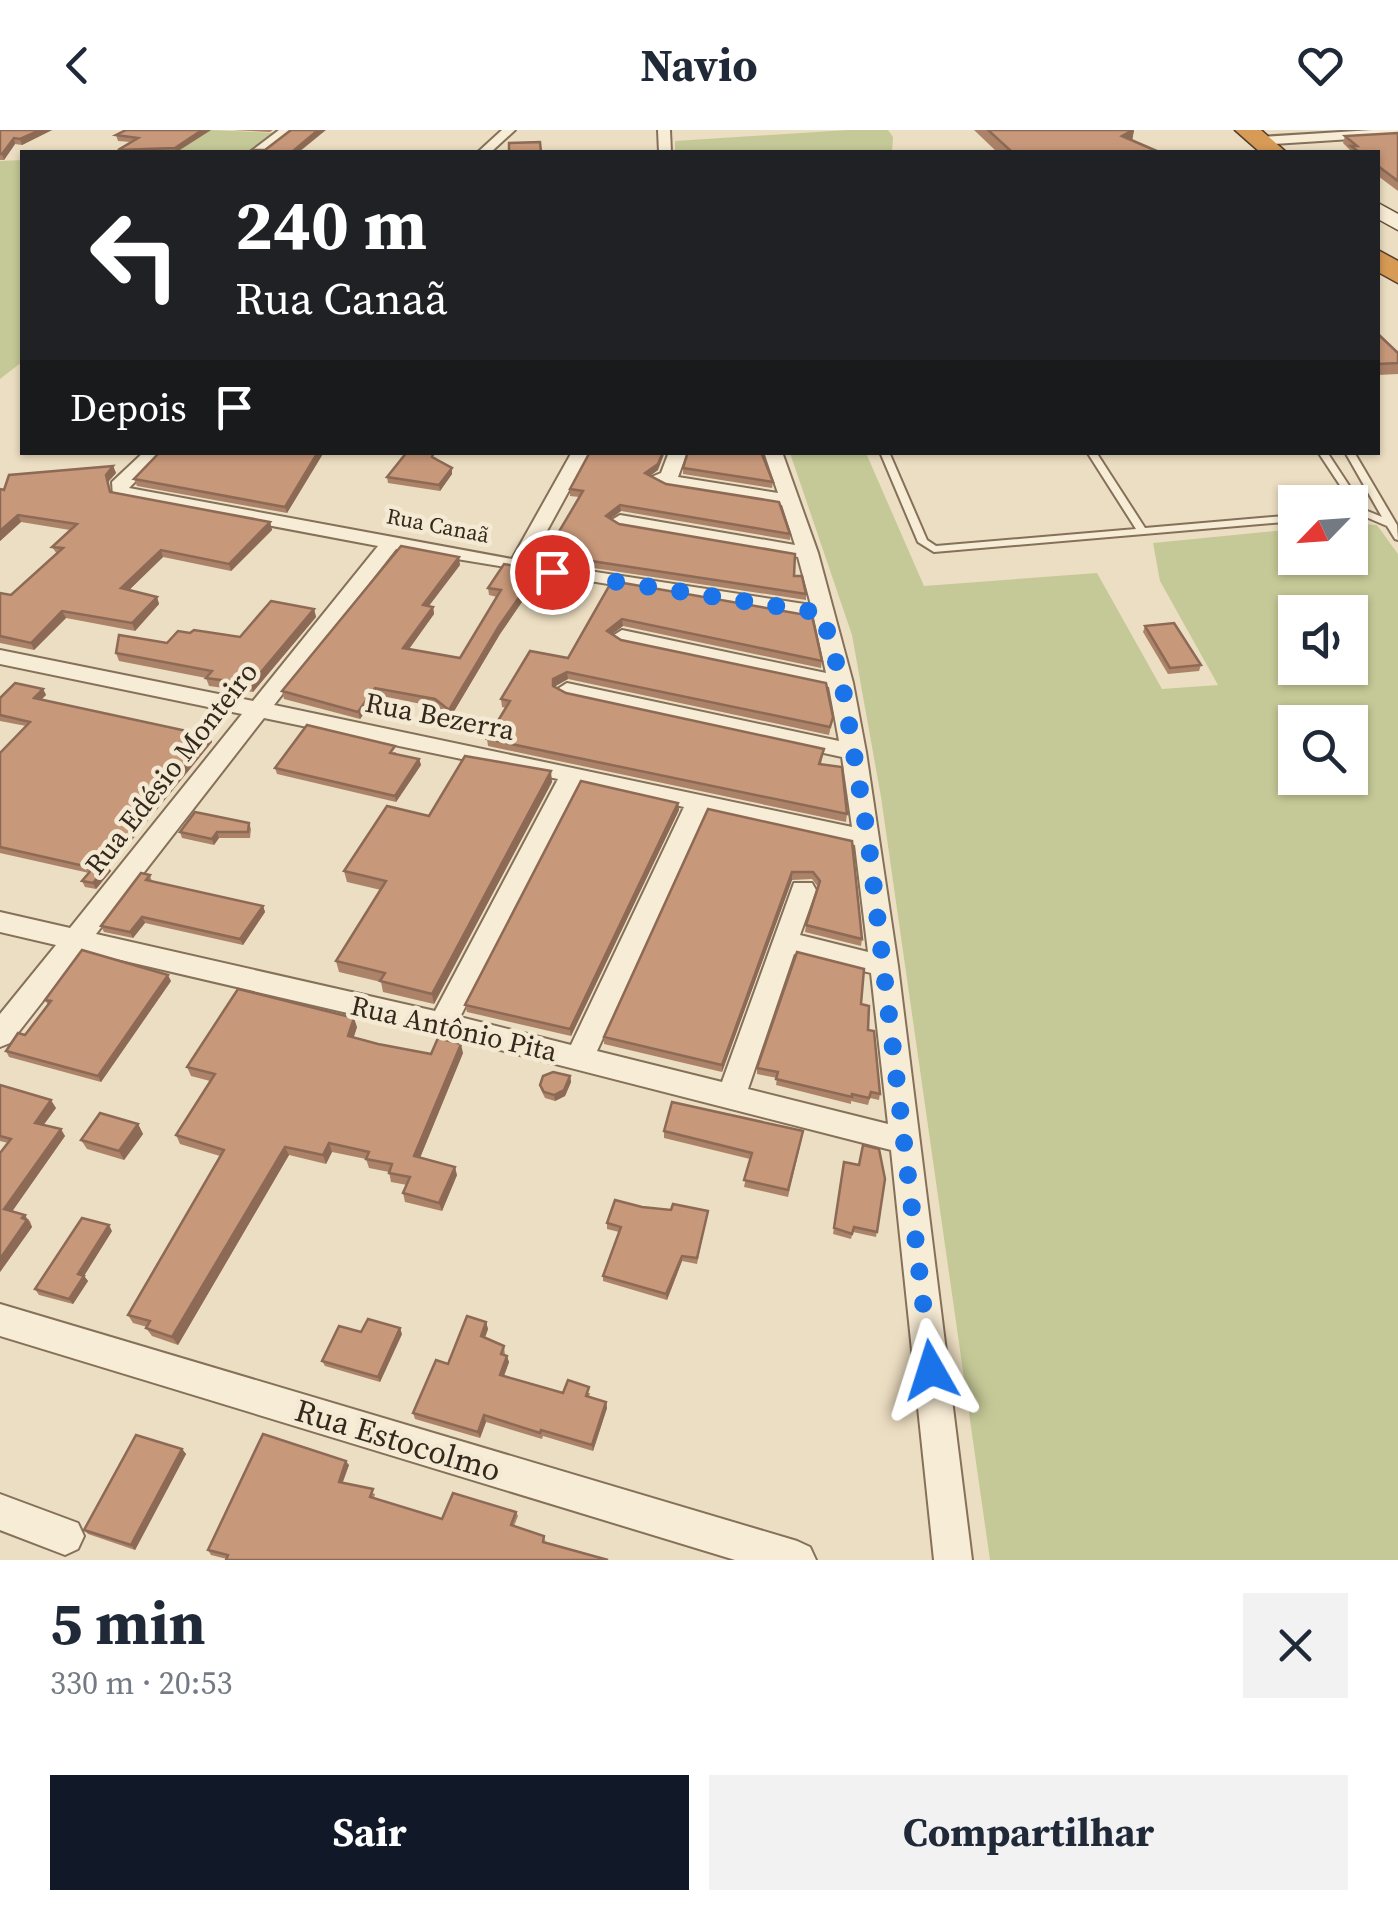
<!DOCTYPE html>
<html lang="pt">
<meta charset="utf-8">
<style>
:root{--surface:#fff;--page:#f2f2f3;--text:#1f2937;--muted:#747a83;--accent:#111827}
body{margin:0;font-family:"Source Serif 4",serif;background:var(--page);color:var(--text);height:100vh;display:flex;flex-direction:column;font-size:38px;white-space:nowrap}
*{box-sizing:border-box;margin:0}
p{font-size:32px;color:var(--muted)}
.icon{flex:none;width:55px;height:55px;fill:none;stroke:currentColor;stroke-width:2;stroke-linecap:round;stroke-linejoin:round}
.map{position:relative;height:1430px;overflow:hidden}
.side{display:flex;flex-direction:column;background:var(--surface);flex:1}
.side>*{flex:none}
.guide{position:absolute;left:20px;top:20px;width:1360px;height:305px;border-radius:0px;box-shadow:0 2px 8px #0004;background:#202124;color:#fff;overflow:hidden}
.needle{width:65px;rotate:245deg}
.tools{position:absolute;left:1278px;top:355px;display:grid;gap:20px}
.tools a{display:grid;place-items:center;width:90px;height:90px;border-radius:0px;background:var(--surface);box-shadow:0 2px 8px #0004;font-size:50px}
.pin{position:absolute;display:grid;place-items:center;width:85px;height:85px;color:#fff;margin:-42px;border:5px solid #fff;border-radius:50%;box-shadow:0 2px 10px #0007}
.me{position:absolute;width:110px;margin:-55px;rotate:354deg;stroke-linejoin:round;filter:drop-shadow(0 0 8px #0008)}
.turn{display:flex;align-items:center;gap:35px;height:210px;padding:0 50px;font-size:45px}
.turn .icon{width:130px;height:130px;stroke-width:2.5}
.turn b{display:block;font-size:70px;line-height:85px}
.then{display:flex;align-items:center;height:95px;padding:0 50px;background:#0003;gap:20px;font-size:38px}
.round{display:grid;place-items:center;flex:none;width:105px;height:105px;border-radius:0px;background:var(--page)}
.headline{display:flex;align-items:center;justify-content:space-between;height:170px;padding:0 50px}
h1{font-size:60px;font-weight:700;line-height:75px}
.button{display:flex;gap:20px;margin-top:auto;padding:20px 50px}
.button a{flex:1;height:115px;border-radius:0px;background:var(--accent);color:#fff;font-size:40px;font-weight:700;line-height:115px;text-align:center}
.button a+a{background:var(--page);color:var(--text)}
header{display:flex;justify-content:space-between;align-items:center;height:130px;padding:0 50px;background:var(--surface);font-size:45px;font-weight:700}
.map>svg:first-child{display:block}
.green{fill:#c5c997;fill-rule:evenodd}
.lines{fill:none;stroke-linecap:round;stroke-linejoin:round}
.lane-casing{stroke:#85705a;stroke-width:4}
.street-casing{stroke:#85705a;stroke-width:4}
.secondary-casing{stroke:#67513e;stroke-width:3}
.highway-casing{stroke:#533e2e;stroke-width:3}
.lane{fill:#f7ecd5;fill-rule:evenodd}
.street{fill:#f7ecd5;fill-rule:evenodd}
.secondary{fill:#f7ecd5;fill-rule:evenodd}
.highway{fill:#d89b56;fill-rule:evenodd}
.wall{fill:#ac8369}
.shaded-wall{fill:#8c6a55}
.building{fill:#c8987a;stroke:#8c6a55;stroke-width:2.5}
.route{stroke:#1a73e8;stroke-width:18;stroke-dasharray:0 32.4}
.labels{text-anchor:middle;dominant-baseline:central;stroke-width:9;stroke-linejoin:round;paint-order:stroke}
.far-street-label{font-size:22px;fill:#35291e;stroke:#f4e9d2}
.street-label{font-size:28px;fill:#35291e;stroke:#f4e9d2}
.near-street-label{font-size:32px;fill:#35291e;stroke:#f4e9d2}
</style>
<header><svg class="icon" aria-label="back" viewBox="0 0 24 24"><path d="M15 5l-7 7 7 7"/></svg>Navio<svg class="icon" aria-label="heart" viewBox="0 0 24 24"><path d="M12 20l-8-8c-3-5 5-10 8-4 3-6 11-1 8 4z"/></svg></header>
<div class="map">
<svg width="1398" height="1430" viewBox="0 0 1398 1430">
<rect width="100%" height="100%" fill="#ecdec2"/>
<!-- green -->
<g class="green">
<polygon points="211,0 279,3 253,22 165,22"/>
<polygon points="848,0 888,0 893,7 892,22 675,22 675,11"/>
<polygon points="22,30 22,232 0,249 0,31"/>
<path d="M790,323H866L924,456L1097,443L1162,559L1218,555L1160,451L1153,413L1295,399V428H1350V393L1377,395L1398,424V1430H990L881,667L852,505ZM1350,482V538H1295V482ZM1350,592V648H1295V592Z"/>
</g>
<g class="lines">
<!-- lane casing -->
<g class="lane-casing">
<g id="lane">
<polygon points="880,322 889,322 927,410 936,416 1136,399 1087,322 1096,322 1145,398 1295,385 1295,391 934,422 918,412"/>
<polygon points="1318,322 1327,322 1365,380 1382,387 1345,322 1354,322 1397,395 1398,410 1395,409 1387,396 1359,384"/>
</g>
</g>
<!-- street casing -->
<g class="street-casing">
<g id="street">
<polygon points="279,0 293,0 264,22 250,22"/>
<polygon points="502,0 515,0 491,22 478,22"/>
<polygon points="658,0 670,0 671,22 659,22"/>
<polygon points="1372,0 1398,0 1398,6 1260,15 1254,11 1260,7"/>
<path d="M144,322H164L129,358L512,429L572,322H590L530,432L811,475L798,427L620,397L610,391L620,385L795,415L782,375L667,357L649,348L661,343L669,322H687L678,347L778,363L764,322H782L818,423L853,553L866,622L898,836L972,1430H934L891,1020L442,905L82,821L10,913L0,917V884L56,815L0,802V782L70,798L242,584L0,534V520L253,571L378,416L113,366L112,352ZM396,419L814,488L826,543L622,500L611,507L622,514L829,557L839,611L567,553L556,560L567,567L842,627L852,697L274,575ZM264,588L558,649L435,881L96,804ZM580,654L684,677L571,915L460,887ZM706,682L855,715L868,822L800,805L816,760L812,753H794L722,952L597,921ZM794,824L871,843L888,994L748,959Z"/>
<polygon points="0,1174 797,1411 810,1417 816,1430 735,1430 0,1206"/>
<polygon points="0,1364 78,1393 84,1406 78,1419 65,1425 0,1400"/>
</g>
</g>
<!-- secondary casing -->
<g class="secondary-casing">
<polygon id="secondary" points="1378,73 1398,84 1398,100 1378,89"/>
</g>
<!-- highway casing -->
<g class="highway-casing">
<g id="highway">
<polygon points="1235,0 1261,0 1286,22 1260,22"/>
<polygon points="1378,120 1398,131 1398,153 1378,142"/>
</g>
</g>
<!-- lane -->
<use href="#lane" class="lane"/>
<!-- street -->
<use href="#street" class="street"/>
<!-- secondary -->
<use href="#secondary" class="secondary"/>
<!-- highway -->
<use href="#highway" class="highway"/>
</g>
<!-- wall -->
<g class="wall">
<polygon points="0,0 52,0 22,15 15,14 4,30 0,30"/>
<polygon points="126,0 211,0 177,22 119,22 118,20 131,12 118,11 116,5"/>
<polygon points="232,0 273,0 270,2"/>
<polygon points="974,0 1134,0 1132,11 1159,22 997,22"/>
<polygon points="1398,3 1398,61 1378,46 1378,22 1349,22 1350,20 1343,13 1345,6"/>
<polygon points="1378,204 1398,223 1398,244 1378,245"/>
<polygon points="160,322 324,322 287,383 137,356 134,349"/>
<polygon points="435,327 452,344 440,361 388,353 387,347"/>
<polygon points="113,336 116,343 108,352 111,363 270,392 272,400 231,441 163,427 129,460 157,467 159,474 135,501 66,488 34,520 0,513 0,463 11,465 57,424 52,417 70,400 21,392 0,411 0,359"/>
<polygon points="683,338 773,352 772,358 683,344"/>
<polygon points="658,340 650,346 666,354 790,404 790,410 621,381 611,389 619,394 794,446 806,464 806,470 547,431 538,425 537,419 557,405 579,367 570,366 570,359"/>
<polygon points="460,435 429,476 433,477 434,484 409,519 460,528 497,467 489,465 488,458 539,447 500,504 450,588 436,577 377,565 360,589 284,569 282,561"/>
<polygon points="612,451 822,531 821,538 623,496 612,504 621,510 833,587 829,605 568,549 555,556 566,563 824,619 821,634 847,684 846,692 488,616 487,609 506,578 502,577 501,569 568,528"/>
<polygon points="314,479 316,487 253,562 209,556 206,548 119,531 116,523 167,513 190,503 240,507"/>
<polygon points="1145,496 1201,535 1199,541 1168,544 1143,502"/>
<polygon points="43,559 46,565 41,569 210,606 212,612 109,738 111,741 96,759 85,757 82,751 89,743 0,723 0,623 26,596 0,591 0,568"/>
<polygon points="396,622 395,624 419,629 421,635 396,672 277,644 275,638"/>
<polygon points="552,652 434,874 383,862 381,852 339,842 336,831 381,760 347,752 344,741 429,686"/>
<polygon points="678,673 679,680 571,906 467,882 465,875"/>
<polygon points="708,679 852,711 862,809 861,816 805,802 806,795 818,757 812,749 792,750 722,942 604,914 604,907"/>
<polygon points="249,693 251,699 250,708 219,708 214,715 182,708 180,702"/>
<polygon points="150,745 152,752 263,776 265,782 243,815 145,793 133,808 104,802 101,796"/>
<polygon points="171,851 101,952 9,927 6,921 25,905 48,875 45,870"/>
<polygon points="861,874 868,900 880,964 879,970 870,968 868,975 851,971 851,974 776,955 777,948 757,944 757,938"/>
<polygon points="357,897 353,908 378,914 431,924 463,923 420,1028 457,1045 442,1081 405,1072 403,1063 407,1055 391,1052 389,1042 369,1038 366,1029 332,1022 326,1034 289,1025 178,1215 152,1206 146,1198 147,1197 133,1193 128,1185 220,1026 180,1014 176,1005 210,951 191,946 187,937"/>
<polygon points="570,946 571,952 565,966 555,971 545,968 541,960 540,955"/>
<polygon points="0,955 56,978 43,995 65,1006 12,1081 30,1091 32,1097 0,1142 8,1013 0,1011"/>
<polygon points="138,994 143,1004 124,1030 87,1019 81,1010"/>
<polygon points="664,1001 802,1008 788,1067 744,1057 750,1029 664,1008"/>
<polygon points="844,1032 885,1049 876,1107 853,1102 851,1109 833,1104"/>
<polygon points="642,1077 671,1080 708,1081 697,1134 682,1131 667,1170 603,1151 603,1146 619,1102 607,1099 607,1093"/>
<polygon points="112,1101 84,1146 88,1151 73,1174 39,1165 35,1159"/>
<polygon points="486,1192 488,1199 485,1208 504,1216 505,1225 509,1232 504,1246 563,1263 590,1263 589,1267 606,1272 607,1278 593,1321 543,1306 542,1309 486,1292 480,1308 415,1289 413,1283 448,1234"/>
<polygon points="402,1204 380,1252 325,1236 322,1231"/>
<polygon points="182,1319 186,1324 135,1420 88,1404 84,1400"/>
<polygon points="349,1335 343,1352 375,1364 374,1368 442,1389 516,1382 518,1386 514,1396 546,1411 227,1429 211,1425 208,1420"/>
</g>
<!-- shaded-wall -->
<g class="shaded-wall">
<polygon points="40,0 52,0 22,15 20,9"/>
<polygon points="202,0 211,0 176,22 175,18"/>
<polygon points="318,0 326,0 299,22 292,22"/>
<polygon points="1134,0 1132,11 1122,6"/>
<polygon points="14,8 15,14 4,30 2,24"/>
<polygon points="318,322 324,322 287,383 285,377"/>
<polygon points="663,322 665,322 658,340 645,349 645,343"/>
<polygon points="113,336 116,343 108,352 112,370 106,345"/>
<polygon points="452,338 452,344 440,361 439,355"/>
<polygon points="620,375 621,381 606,392 606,386"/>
<polygon points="18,385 21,392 0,411 0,401"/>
<polygon points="270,392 272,400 231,441 229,434"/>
<polygon points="161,420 163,427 123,466 121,458"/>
<polygon points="459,427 460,435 424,482 423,475"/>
<polygon points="538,440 539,447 500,504 450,588 449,580 499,496"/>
<polygon points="157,467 159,474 135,501 132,493"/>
<polygon points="433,477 434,484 404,526 403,518"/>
<polygon points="314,479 316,487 253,562 251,554"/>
<polygon points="62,481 66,488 34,520 31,513"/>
<polygon points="622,489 623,496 607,508 607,501"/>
<polygon points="567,542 568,549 554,557 553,549"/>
<polygon points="375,558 377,565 360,589 358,582"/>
<polygon points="43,559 46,565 37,574 34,568"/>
<polygon points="210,606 212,612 109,738 111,741 96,759 93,753 104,734"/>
<polygon points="419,629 421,635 396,672 395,666"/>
<polygon points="551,641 552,652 434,874 432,864"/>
<polygon points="678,673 679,680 571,906 570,899"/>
<polygon points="217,702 219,708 214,715 212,709"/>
<polygon points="792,742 792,750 722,942 722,935"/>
<polygon points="263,776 265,782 243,815 240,809"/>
<polygon points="142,787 145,793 133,808 130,802"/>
<polygon points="168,845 171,851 101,952 98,946"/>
<polygon points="354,888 357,897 351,916 348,906"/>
<polygon points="461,914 463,923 417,1035 414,1026"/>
<polygon points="570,946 571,952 565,966 555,971 554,965"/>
<polygon points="51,970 56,978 40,1000 35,993"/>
<polygon points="138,994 143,1004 124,1030 119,1021"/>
<polygon points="61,999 65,1006 9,1086 4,1079"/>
<polygon points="329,1013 332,1022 326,1034 323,1025"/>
<polygon points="285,1017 289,1025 178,1215 172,1207"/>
<polygon points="455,1037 457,1045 442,1081 439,1073"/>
<polygon points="25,1085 32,1097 0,1142 0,1129"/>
<polygon points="109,1095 112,1101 82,1149 78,1144"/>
<polygon points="682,1126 682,1131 667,1170 666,1164"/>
<polygon points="84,1146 88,1151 73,1174 69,1169"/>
<polygon points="486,1192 488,1199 483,1212 481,1206"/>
<polygon points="400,1198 402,1204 380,1252 378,1247"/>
<polygon points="507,1226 509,1232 502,1251 500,1245"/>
<polygon points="606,1272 607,1278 593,1321 592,1315"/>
<polygon points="484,1285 486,1292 480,1308 478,1302"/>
<polygon points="182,1319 186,1324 135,1420 131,1415"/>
<polygon points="346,1331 349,1335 341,1356 339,1352"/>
</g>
<!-- building -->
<g class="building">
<polygon points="0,0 40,0 20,9 14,8 2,24 0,24"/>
<polygon points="126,0 202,0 175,18 118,20 138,8 116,5"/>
<polygon points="291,0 318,0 292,22 249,22 252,20 265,20"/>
<polygon points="988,0 1133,0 1122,6 1159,22 1012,22"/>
<polygon points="1398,3 1398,51 1378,36 1378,22 1359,22 1351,16 1357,16 1345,6"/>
<polygon points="540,12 541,22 509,22 509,13"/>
<polygon points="1378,204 1398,223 1398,233 1378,234"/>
<polygon points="160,322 318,322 285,377 134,349"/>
<polygon points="407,322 434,322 432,327 452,338 439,355 387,347"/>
<polygon points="590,322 663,322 658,334 645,343 666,354 779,372 790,404 620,375 606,386 619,394 795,424 794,446 802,446 806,464 546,424 537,419 545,404 557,405 583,361 570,359"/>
<polygon points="688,322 761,322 773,352 683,338"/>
<polygon points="113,336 106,345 110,362 270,392 229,434 161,420 121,458 157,467 132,493 62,481 31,513 0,506 0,463 11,465 63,418 52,417 77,394 18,385 0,401 0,359 4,360 9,345"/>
<polygon points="401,416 459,427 423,475 433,477 403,518 460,528 501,460 488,458 504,434 538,440 499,496 449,580 435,569 375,558 358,582 282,561"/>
<polygon points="612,451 812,486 822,531 622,489 607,501 621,510 826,553 833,587 830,597 567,542 553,549 553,556 566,563 824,619 819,634 842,637 847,684 487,609 510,571 501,569 530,521 568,528"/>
<polygon points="271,471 314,479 251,554 206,548 212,541 116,523 119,505 167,513 178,501 190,503 194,500 240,507"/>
<polygon points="1174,493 1201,535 1170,538 1145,496"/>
<polygon points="15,553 43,559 34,568 210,606 104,734 108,735 93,753 82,751 93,738 0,717 0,623 30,592 0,585 0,568"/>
<polygon points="307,595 395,616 390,623 419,629 395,666 275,638"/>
<polygon points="465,626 551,641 432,864 380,851 385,843 336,831 386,751 344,741 387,676 429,686"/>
<polygon points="581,651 678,673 570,899 465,875"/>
<polygon points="708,679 852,711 862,809 806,795 820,751 813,742 792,742 722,935 604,907"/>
<polygon points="195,682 249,693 248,702 217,702 212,709 180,702"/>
<polygon points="141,743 150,745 146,750 263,776 240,809 142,787 130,802 101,796"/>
<polygon points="82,820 168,845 98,946 6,921 18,903 25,905 51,871 45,870"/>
<polygon points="797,822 864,839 861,874 869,876 868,900 874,901 880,964 871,962 869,968 852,964 852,967 776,949 778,942 757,938"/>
<polygon points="238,859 354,888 348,906 378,914 431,924 438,908 461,914 414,1026 455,1037 439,1073 403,1063 410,1047 389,1043 392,1034 366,1029 369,1022 329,1013 323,1025 285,1017 172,1207 146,1198 150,1191 128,1185 224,1020 176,1005 215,944 187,937"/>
<polygon points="553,942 570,946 564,960 554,965 544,962 540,955 543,946"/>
<polygon points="0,955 51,970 35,993 61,999 4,1079 25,1085 22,1088 27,1090 0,1129 0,1023 11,1009 0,1006"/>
<polygon points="672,972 803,1001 788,1060 744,1050 752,1023 664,1001"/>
<polygon points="100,983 138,994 119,1021 81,1010"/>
<polygon points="863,1015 879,1019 885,1049 877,1102 854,1097 852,1104 834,1098 844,1032 859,1035"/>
<polygon points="615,1070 642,1077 671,1080 673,1074 708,1081 697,1128 682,1126 666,1164 603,1146 621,1097 607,1093"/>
<polygon points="82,1088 109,1095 78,1144 84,1146 69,1169 35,1159"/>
<polygon points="467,1186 486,1192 481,1206 504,1216 501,1224 507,1226 500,1245 563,1263 568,1250 589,1257 586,1266 606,1272 592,1315 541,1300 540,1303 484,1285 478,1302 413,1283 436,1230 448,1234"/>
<polygon points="368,1189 400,1198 378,1247 322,1231 339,1196 361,1202"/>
<polygon points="263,1304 346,1331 339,1352 373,1359 370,1367 442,1389 453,1363 516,1382 511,1395 544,1406 543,1412 608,1430 226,1430 228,1425 208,1420"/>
<polygon points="136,1305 182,1319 131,1415 84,1400"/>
</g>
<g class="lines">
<!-- route -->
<polyline class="route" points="552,442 822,483 842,553 868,708 931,1240"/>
</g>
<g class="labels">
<!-- far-street labels -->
<g class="far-street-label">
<text transform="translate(438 395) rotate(11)">Rua Canaã</text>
</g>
<!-- street labels -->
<g class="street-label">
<text transform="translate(440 586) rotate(11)">Rua Bezerra</text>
<text transform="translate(171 638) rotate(-52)">Rua Edésio Monteiro</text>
<text transform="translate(454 898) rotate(13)">Rua Antônio Pita</text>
</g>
<!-- near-street labels -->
<g class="near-street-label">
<text transform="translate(398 1310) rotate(17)">Rua Estocolmo</text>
</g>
</g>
</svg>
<div class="tools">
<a><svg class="needle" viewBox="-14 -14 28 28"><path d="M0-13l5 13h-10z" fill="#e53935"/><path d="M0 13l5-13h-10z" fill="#747a83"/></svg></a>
<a><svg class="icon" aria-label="sound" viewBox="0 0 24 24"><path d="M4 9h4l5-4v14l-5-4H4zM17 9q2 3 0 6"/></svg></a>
<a><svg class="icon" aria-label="search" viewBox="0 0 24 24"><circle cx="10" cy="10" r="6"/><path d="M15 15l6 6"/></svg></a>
</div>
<div class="pin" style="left:552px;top:442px;background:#d93025"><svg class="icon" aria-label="arrive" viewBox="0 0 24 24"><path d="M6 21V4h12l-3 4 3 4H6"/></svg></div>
<svg class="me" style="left:931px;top:1240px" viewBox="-20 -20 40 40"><path d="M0-17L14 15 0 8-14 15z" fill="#1a73e8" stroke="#fff" stroke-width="4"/></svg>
<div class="guide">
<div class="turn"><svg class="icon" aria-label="left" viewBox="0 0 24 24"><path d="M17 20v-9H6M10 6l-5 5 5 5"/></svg><div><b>240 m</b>Rua Canaã</div></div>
<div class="then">Depois<svg class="icon" aria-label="arrive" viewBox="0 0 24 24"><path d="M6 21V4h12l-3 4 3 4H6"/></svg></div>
</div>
</div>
<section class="side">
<div class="headline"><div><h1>5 min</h1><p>330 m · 20:53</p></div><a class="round"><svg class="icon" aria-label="close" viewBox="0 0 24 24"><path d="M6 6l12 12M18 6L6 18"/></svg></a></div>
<div class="button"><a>Sair</a><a>Compartilhar</a></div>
</section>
